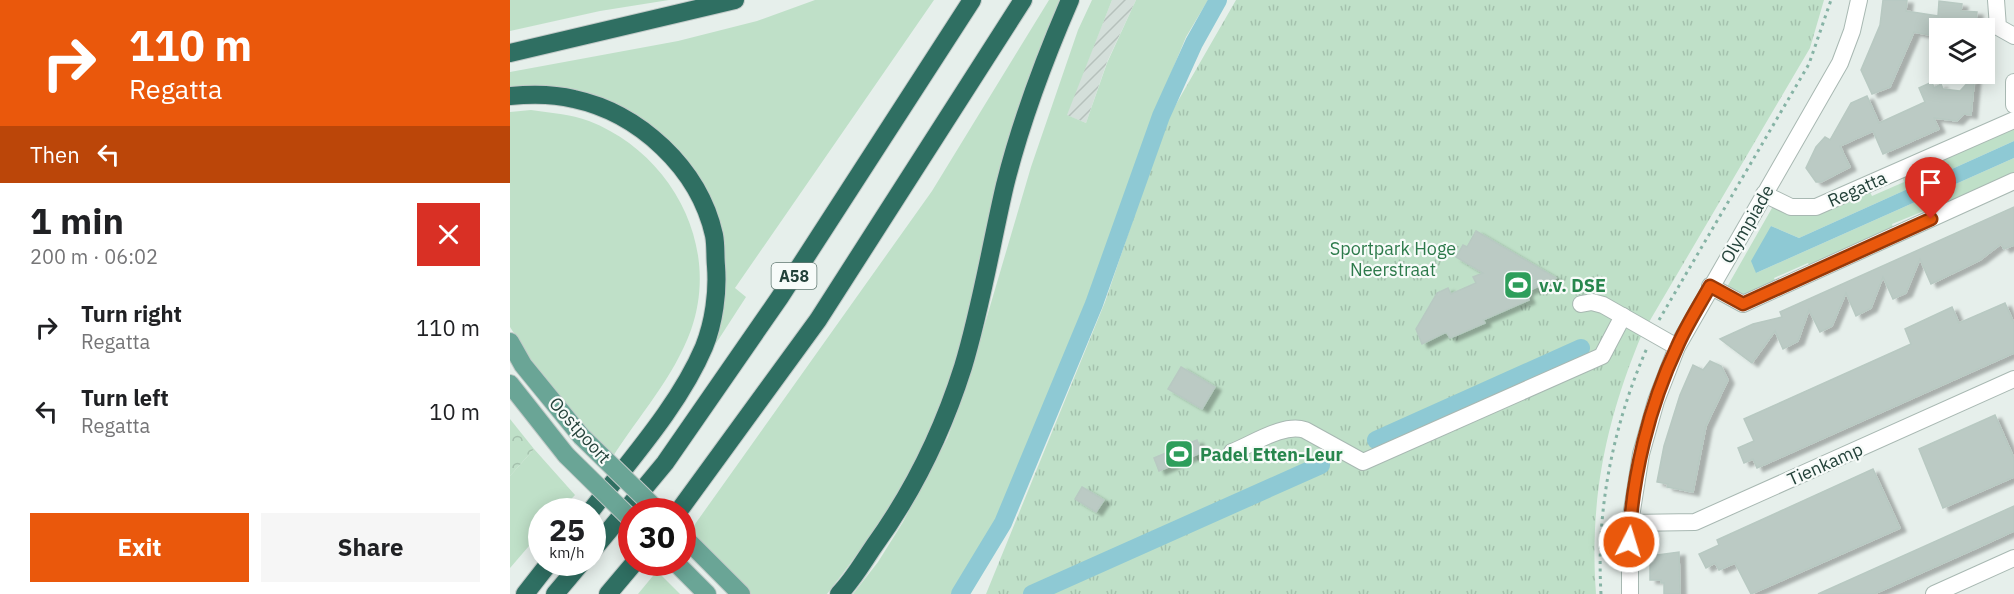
<!DOCTYPE html>
<meta charset="utf-8">
<style>
:root{--surface:#fff;--page:#f6f6f6;--text:#202124;--muted:#757577;--accent:#ea580c}
body{margin:0;font-family:"IBM Plex Sans",sans-serif;background:var(--page);color:var(--text);height:100vh;display:flex;flex-direction:column;font-size:22px;white-space:nowrap}
*{box-sizing:border-box;margin:0}
p{font-size:20px;color:var(--muted)}
.icon{flex:none;width:33px;height:33px;fill:none;stroke:currentColor;stroke-width:2;stroke-linecap:round;stroke-linejoin:round}
.map{position:relative;flex:1;overflow:hidden}
.details{display:flex;flex-direction:column;background:var(--surface);width:510px}
.details>*{flex:none}
.banner{background:#ea580c;color:#fff;overflow:hidden}
.buttons{position:absolute;left:1419px;top:18px;display:grid;gap:12px}
.buttons a{display:grid;place-items:center;width:66px;height:66px;border-radius:0px;background:var(--surface);box-shadow:0 3px 15px #0003;font-size:30px}
.speed{position:absolute;left:18px;top:498px;display:flex;gap:12px;font-size:30px;font-weight:700;text-align:center}
.speed>*{display:grid;place-content:center;width:78px;height:78px;border-radius:50%;background:var(--surface);box-shadow:0 3px 15px #0003;line-height:1}
.speed small{font-size:15px;font-weight:400}
.speed .limit{border:9px solid #d22;background:#fff;color:#111}
.pin{position:absolute;display:grid;place-items:center;width:51px;height:51px;color:#fff;margin:-62px -26px;border-radius:50% 50% 50% 0;rotate:-45deg;box-shadow:0 0 6px #0007}
.pin .icon{rotate:45deg}
.me{position:absolute;width:66px;margin:-33px;rotate:5deg;stroke-linejoin:round;filter:drop-shadow(0 0 4px #0008)}
.turn{display:flex;align-items:center;gap:21px;height:126px;padding:0 30px;font-size:27px}
.turn .icon{width:78px;height:78px;stroke-width:2.5}
.turn b{display:block;font-size:42px;line-height:51px}
.then{display:flex;align-items:center;height:57px;padding:0 30px;background:#0003;gap:12px;font-size:22px}
.round{display:grid;place-items:center;flex:none;width:63px;height:63px;border-radius:0px;background:var(--page)}
.head{display:flex;align-items:center;justify-content:space-between;height:102px;padding:0 30px}
h1{font-size:36px;font-weight:800;line-height:45px}
.primary-button{display:flex;gap:12px;margin-top:auto;padding:12px 30px}
.primary-button a{flex:1;height:69px;border-radius:0px;background:var(--accent);color:#fff;font-size:24px;font-weight:800;line-height:69px;text-align:center}
.primary-button a+a{background:var(--page);color:var(--text)}
ul{padding:0;list-style:none}
li{display:flex;align-items:center;gap:18px;height:84px;padding:0 30px}
li div{flex:1}
li b{display:block;font-size:22px}
li em{font-style:normal}
main{display:flex;flex:1;min-height:0}
.map>svg:first-child{display:block}
.industrial{fill:url(#industrial-furrows)}
.green{fill:#bfe0c8}
.forest{fill:url(#forest-crowns)}
.park{fill:url(#park-tufts)}
.water{fill:#8ec9d4}
.lines{fill:none;stroke-linecap:round;stroke-linejoin:round}
.canal{stroke:#8ec9d4;stroke-width:18}
.building{fill:#bbcac4;stroke:#b8c9c2;stroke-width:1.5;filter:url(#shadow)}
.minor-casing{stroke:#a8b8b2;stroke-width:18}
.major-casing{stroke:#c2cac8;stroke-width:20}
.highway-casing{stroke:#c2cac8;stroke-width:20}
.path{stroke:#86b3a5;stroke-width:3;stroke-dasharray:3 4.5;stroke-linecap:butt}
.minor{stroke:#fff;stroke-width:16}
.major{stroke:#6aa596;stroke-width:18}
.highway{stroke:#2f6f62;stroke-width:18}
.major-bridge-casing{stroke:#c2cac8;stroke-width:20;stroke-linecap:butt}
.major-bridge{stroke:#6aa596;stroke-width:18}
.route-casing{stroke:#983908;stroke-width:15}
.route{stroke:#ea580c;stroke-width:10}
.labels{text-anchor:middle;dominant-baseline:central;stroke-width:4.5;stroke-linejoin:round;paint-order:stroke}
.shield{fill:#f7fbf9;stroke:#637a73;stroke-width:1.5}
.shield-label{font-size:16px;font-weight:bold;fill:#24423a}
.street-label{font-size:18px;fill:#24423a;stroke:#f7fbf9}
.park-label{font-size:18px;fill:#2d7a4b;stroke:#f7fbf9}
.leisure-label{font-size:18px;font-weight:bold;fill:#27864d;stroke:#f7fbf9;text-anchor:start}
</style>
<main>
<section class="details">
<div class="banner">
<div class="turn"><svg class="icon" aria-label="right" viewBox="0 0 24 24"><path d="M7 20v-9h11M14 6l5 5-5 5"/></svg><div><b>110 m</b>Regatta</div></div>
<div class="then">Then<svg class="icon" aria-label="left" viewBox="0 0 24 24"><path d="M17 20v-9H6M10 6l-5 5 5 5"/></svg></div>
</div>
<div class="head"><div><h1>1 min</h1><p>200 m · 06:02</p></div><a class="round" style="background:#d93025;color:#fff"><svg class="icon" aria-label="close" viewBox="0 0 24 24"><path d="M6 6l12 12M18 6L6 18"/></svg></a></div>
<ul>
<li><svg class="icon" aria-label="right" viewBox="0 0 24 24"><path d="M7 20v-9h11M14 6l5 5-5 5"/></svg><div><b>Turn right</b><p>Regatta</p></div><em>110 m</em></li>
<li><svg class="icon" aria-label="left" viewBox="0 0 24 24"><path d="M17 20v-9H6M10 6l-5 5 5 5"/></svg><div><b>Turn left</b><p>Regatta</p></div><em>10 m</em></li>
</ul>
<div class="primary-button"><a>Exit</a><a>Share</a></div>
</section>
<div class="map">
<svg width="1504" height="594" viewBox="0 0 1504 594">
<defs>
<pattern id="industrial-furrows" width="10" height="10" patternUnits="userSpaceOnUse" patternTransform="scale(1.5)"><rect width="10" height="10" fill="#d4dfda"/><path d="M-1 1l2-2M0 10L10 0M9 11l2-2" fill="none" stroke="#b6c1bc"/></pattern>
<pattern id="forest-crowns" width="20" height="18" patternUnits="userSpaceOnUse" patternTransform="scale(1.5)"><rect width="20" height="18" fill="#bfe0c8"/><path d="M2 6a3 3 0 1 1 6 0M12 15a3 3 0 1 1 6 0" fill="none" stroke="#a4c1ad"/></pattern>
<pattern id="park-tufts" width="24" height="20" patternUnits="userSpaceOnUse" patternTransform="scale(1.5)"><rect width="24" height="20" fill="#bfe0c8"/><path d="M3 7l-1-3M5 7V3M7 7l1-3M15 17l-1-3M17 17v-4M19 17l1-3" fill="none" stroke="#a4c1ad"/></pattern>
<filter id="shadow"><feDropShadow dx="6" dy="3.5" stdDeviation="1.5" flood-color="#0004"/></filter>
</defs>
<rect width="100%" height="100%" fill="#e6efeb"/>
<!-- industrial -->
<polygon class="industrial" points="602,0 626,0 597,62 576,123 556,115"/>
<!-- green -->
<g class="green">
<polygon points="0,0 159,0 90,11 0,31"/>
<polygon points="305,0 424,0 225,288 236,297 192,365 213,247 139,128 0,88 0,72 168,41 247,21"/>
<path d="M539,0H556L438,392C408,466 367,531 317,594H240L178,534L422,191Z"/>
<polygon points="582,0 602,0 557,115 576,123 597,63 626,0 698,0 676,37 642,119 577,300 480,536 442,594 343,594 368,562 393,522 438,437 461,371 521,167 568,30"/>
<path d="M21,110C40,113 61,114 79,121C161,153 211,245 181,330C163,379 129,415 102,458L32,377L0,327V112Z"/>
<polygon points="1504,125 1504,141 1289,238 1261,226 1246,273 1504,158 1504,177 1417,217 1414,211 1382,224 1384,231 1300,267 1298,263 1264,278 1267,284 1237,297 1217,287 1262,208 1359,190 1362,196 1394,182 1392,175"/>
<polygon points="24,449 65,495 50,511 32,512 31,532 0,568 0,476"/>
<polygon points="147,571 170,594 128,594"/>
</g>
<!-- forest -->
<polygon class="forest" points="0,419 24,449 0,476"/>
<!-- park -->
<path class="park" d="M726,0H1314L1300,48L1132,334C1096,420 1079,500 1086,594H476L595,302L657,120Z"/>
<!-- water -->
<polygon class="water" points="1504,141 1504,158 1246,273 1241,261 1261,226 1289,238"/>
<g class="lines">
<!-- canal -->
<g class="canal">
<polyline points="866,440 1071,348"/>
<polyline points="450,594 493,523 584,304 651,116 684,43 708,0"/>
<polyline points="522,594 811,465"/>
</g>
</g>
<!-- building -->
<g class="building">
<polygon points="1373,0 1397,0 1396,11 1428,16 1429,1 1452,4 1451,11 1467,12 1465,28 1430,28 1430,37 1404,32 1380,87 1362,94 1351,70 1370,25"/>
<polygon points="1465,75 1461,115 1454,114 1447,121 1424,118 1429,129 1373,154 1363,131 1330,146 1340,167 1311,182 1306,182 1296,168 1306,147 1315,137 1320,140 1341,103 1357,96 1369,123 1415,102 1409,88 1422,82 1424,88 1431,84 1433,89 1450,91"/>
<polygon points="1504,207 1504,245 1494,249 1491,244 1470,260 1421,284 1410,259 1396,293 1383,299 1373,277 1361,308 1346,316 1336,293 1322,326 1310,332 1299,310 1288,341 1273,349 1265,331 1242,363 1210,339 1243,324 1272,317 1270,312"/>
<polygon points="966,231 1046,278 1018,291 1016,294 1019,300 973,320 975,323 940,338 937,333 934,333 912,344 906,329 927,293 938,288 941,294 966,283 963,277 973,273 946,257 953,245 957,247"/>
<polygon points="1495,303 1504,323 1504,353 1247,468 1243,459 1234,463 1228,448 1244,441 1234,419 1401,344 1395,329 1442,307 1449,323"/>
<polygon points="1200,361 1211,366 1218,380 1196,426 1183,492 1157,487 1158,484 1147,482 1154,446 1170,395 1183,365 1193,370"/>
<polygon points="671,367 705,387 692,409 658,389"/>
<polygon points="1485,415 1504,458 1504,477 1433,508 1409,449"/>
<polygon points="687,440 692,452 649,471 644,458"/>
<polygon points="1363,469 1390,528 1241,594 1225,563 1209,570 1205,563 1196,568 1189,554 1209,545 1207,540"/>
<polygon points="572,487 594,500 586,512 565,499"/>
<polygon points="1504,506 1504,531 1469,547 1364,594 1308,594"/>
<polygon points="1169,552 1170,594 1154,594 1154,583 1151,583 1151,580 1140,580 1140,556"/>
</g>
<g class="lines">
<!-- minor casing -->
<g class="minor-casing">
<g id="minor">
<polyline points="1486,0 1488,27 1504,36"/>
<polyline points="1504,82 1504,105"/>
<polyline points="1254,194 1281,207 1306,207 1504,120"/>
<polyline points="1200,286 1233,304 1504,181"/>
<polyline points="1071,304 1082,302 1093,305 1167,347"/>
<path d="M722,452C743,444 773,423 795,430L853,462L1092,356L1113,316"/>
<polyline points="1120,523 1185,522 1504,379"/>
<polyline points="1120,594 1120,523 1131,454 1146,401 1167,347 1330,63 1342,31 1349,0"/>
<polyline points="1424,594 1504,558"/>
</g>
</g>
<!-- major casing -->
<g class="major-casing">
<g id="major">
<polyline points="0,342 13,365 71,436"/>
<polyline points="0,384 56,455"/>
<polyline points="172,535 231,594"/>
<polyline points="165,562 197,594"/>
</g>
</g>
<!-- highway casing -->
<g class="highway-casing">
<g id="highway">
<polyline points="0,53 225,0"/>
<path d="M0,96C20,94 44,94 64,99C129,113 189,168 204,235C206,245 205,256 206,266C208,292 204,322 194,347C169,406 119,461 80,512"/>
<polyline points="168,512 308,320 513,0"/>
<polyline points="82,551 155,463 270,297 462,0"/>
<polyline points="15,594 40,562"/>
<polyline points="45,594 72,562"/>
<polyline points="98,594 125,562"/>
<path d="M329,594C343,580 353,562 364,546C403,492 433,430 453,367C471,308 481,245 495,185C511,121 534,60 560,0"/>
</g>
</g>
<!-- path -->
<g class="path">
<polyline points="1149,320 1299,64 1321,0"/>
<path d="M1091,594C1086,510 1103,425 1137,348"/>
</g>
<!-- minor -->
<use href="#minor" class="minor"/>
<!-- major -->
<use href="#major" class="major"/>
<!-- highway -->
<use href="#highway" class="highway"/>
<!-- major-bridge casing -->
<g class="major-bridge-casing">
<g id="major-bridge">
<polyline points="71,436 149,512"/>
<polyline points="56,455 122,520"/>
</g>
</g>
<!-- major-bridge -->
<use href="#major-bridge" class="major-bridge"/>
</g>
<g class="lines">
<!-- route casing -->
<g class="route-casing">
<path id="route" d="M1119,542C1122,477 1139,406 1167,347C1176,326 1189,306 1200,286L1233,304L1421,219"/>
</g>
<!-- route -->
<use href="#route" class="route"/>
</g>
<!-- icons -->
<defs>
<g id="stadium-square" transform="scale(1.5)"><rect x="-9" y="-9" width="18" height="18" rx="4" fill="#2e9e5b" stroke="#f7fbf9"/><path d="M0-5a6.5 5 0 1 0 0 10a6.5 5 0 1 0 0-10ZM-3.5-1.8h7v3.6h-7Z" fill="#fff"/></g>
</defs>
<g fill-rule="evenodd">
<use href="#stadium-square" x="1008" y="285"/>
<use href="#stadium-square" x="669" y="454"/>
</g>
<g class="labels">
<!-- shield labels -->
<rect class="shield" x="261.5" y="263" width="45" height="26" rx="4.5"/>
<g class="shield-label">
<text x="284" y="276">A58</text>
</g>
<!-- street labels -->
<g class="street-label">
<text transform="translate(1347 189) rotate(-24)">Regatta</text>
<text transform="translate(1237 224) rotate(-60)">Olympiade</text>
<text transform="translate(70 430) rotate(48)">Oostpoort</text>
<text transform="translate(1315 464) rotate(-24)">Tienkamp</text>
</g>
<!-- park labels -->
<g class="park-label">
<text x="883" y="248">Sportpark Hoge<tspan x="883" dy="21">Neerstraat</tspan></text>
</g>
<!-- leisure labels -->
<g class="leisure-label">
<text x="1029" y="285">v.v. DSE</text>
<text x="690" y="454">Padel Etten-Leur</text>
</g>
</g>
</svg>
<div class="buttons">
<a><svg class="icon" aria-label="layers" viewBox="0 0 24 24"><path d="M12 4l9 5-9 5-9-5zM3 14l9 5 9-5"/></svg></a>
</div>
<div class="speed"><div>25<small>km/h</small></div><div class="limit">30</div></div>
<div class="pin" style="left:1421px;top:219px;background:#d93025"><svg class="icon" aria-label="arrive" viewBox="0 0 24 24"><path d="M6 21V4h12l-3 4 3 4H6"/></svg></div>
<svg class="me" style="left:1119px;top:542px" viewBox="-20 -20 40 40"><circle r="17" fill="#ea580c" stroke="#fff" stroke-width="3"/><path d="M0-11L8 9 0 5-8 9z" fill="#fff"/></svg>
</div>
</main>
